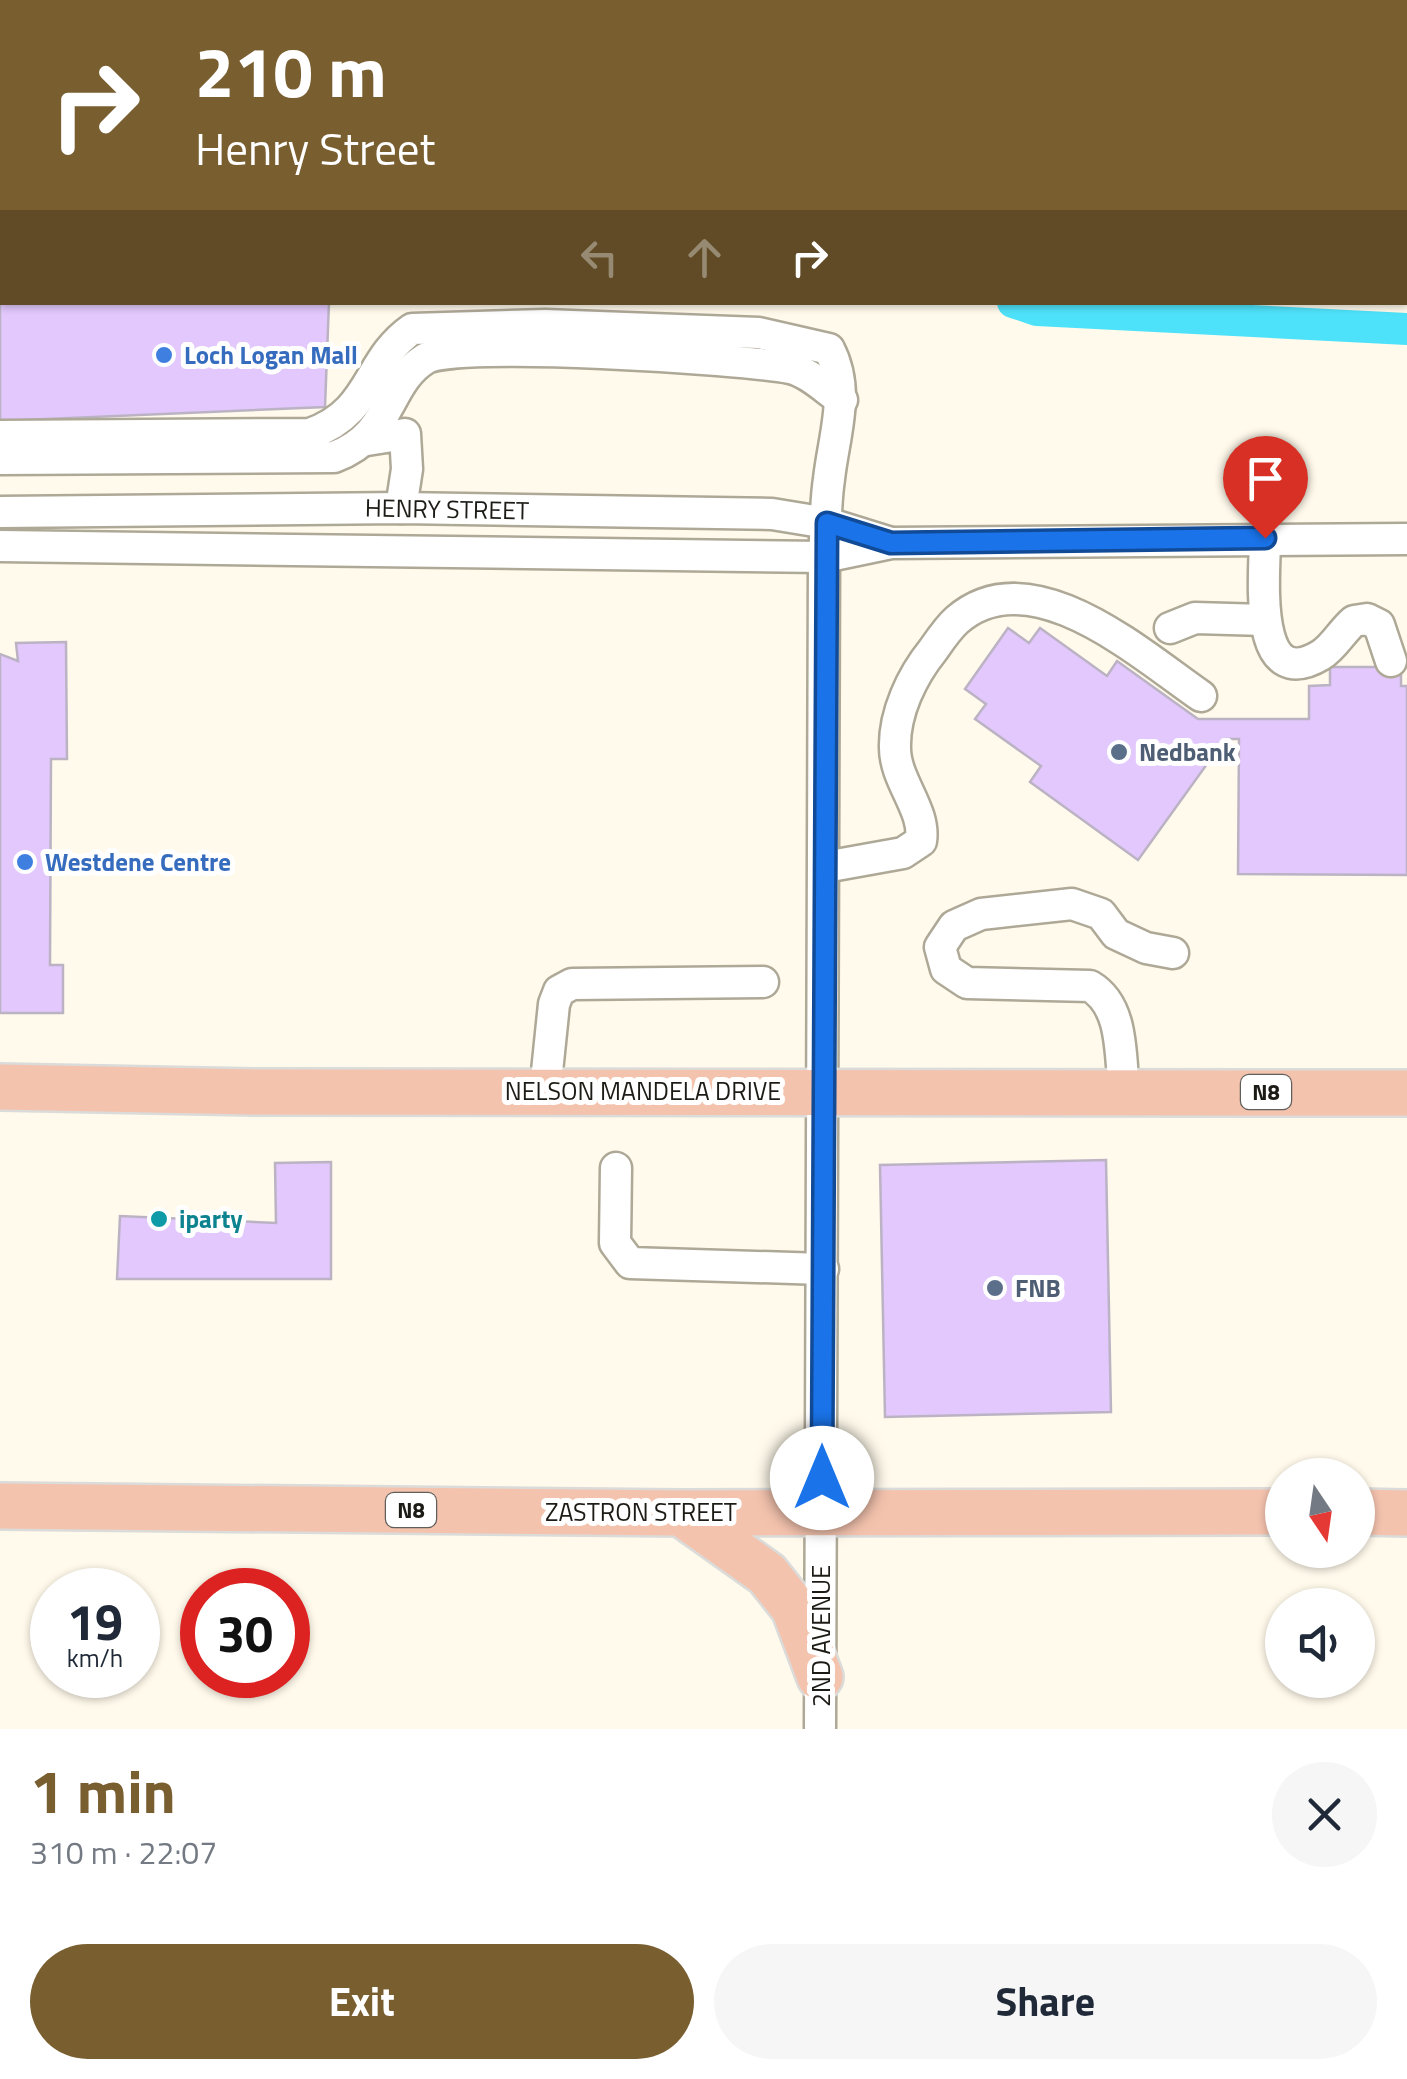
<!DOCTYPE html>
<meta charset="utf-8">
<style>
:root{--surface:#fff;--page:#f6f6f7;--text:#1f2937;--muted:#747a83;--accent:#795e30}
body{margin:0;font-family:"Titillium Web",sans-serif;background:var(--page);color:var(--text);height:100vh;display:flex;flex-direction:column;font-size:38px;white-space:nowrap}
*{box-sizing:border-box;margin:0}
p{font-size:32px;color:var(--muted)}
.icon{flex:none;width:55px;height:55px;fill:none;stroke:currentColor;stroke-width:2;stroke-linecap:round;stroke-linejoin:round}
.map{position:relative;height:1729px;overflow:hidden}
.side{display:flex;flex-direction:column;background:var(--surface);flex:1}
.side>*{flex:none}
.hud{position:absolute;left:0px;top:0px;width:1408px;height:305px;box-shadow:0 2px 8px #0004;background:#795e30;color:#fff;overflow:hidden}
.needle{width:65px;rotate:167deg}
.controls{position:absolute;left:1265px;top:1458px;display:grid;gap:20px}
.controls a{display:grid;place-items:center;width:110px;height:110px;border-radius:50%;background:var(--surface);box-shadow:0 2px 8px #0004;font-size:50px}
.speed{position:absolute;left:30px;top:1568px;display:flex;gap:20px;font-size:50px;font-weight:700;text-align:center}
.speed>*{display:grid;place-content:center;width:130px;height:130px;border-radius:50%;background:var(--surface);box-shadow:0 2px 8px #0004;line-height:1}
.speed small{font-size:25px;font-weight:400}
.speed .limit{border:15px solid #d22;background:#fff;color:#111}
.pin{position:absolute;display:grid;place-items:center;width:85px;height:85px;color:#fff;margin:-102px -42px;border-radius:50% 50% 50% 0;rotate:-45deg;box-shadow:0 0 10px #0007}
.pin .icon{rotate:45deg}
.me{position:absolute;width:110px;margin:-55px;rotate:0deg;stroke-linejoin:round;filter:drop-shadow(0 0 8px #0008)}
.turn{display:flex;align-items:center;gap:35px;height:210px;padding:0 30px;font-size:45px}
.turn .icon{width:130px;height:130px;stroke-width:2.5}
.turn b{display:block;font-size:70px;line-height:85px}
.lanes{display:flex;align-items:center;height:95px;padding:0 30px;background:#0003;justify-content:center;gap:50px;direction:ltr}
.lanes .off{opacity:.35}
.round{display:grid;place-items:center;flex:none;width:105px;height:105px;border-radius:52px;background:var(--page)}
.head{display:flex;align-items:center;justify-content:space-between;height:170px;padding:0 30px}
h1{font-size:60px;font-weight:700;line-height:75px;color:var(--accent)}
.primary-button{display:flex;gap:20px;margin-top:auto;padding:20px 30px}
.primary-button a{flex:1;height:115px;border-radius:60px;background:var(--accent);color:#fff;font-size:40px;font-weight:700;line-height:115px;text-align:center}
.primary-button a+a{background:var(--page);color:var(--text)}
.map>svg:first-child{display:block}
.green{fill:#d8ebad}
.water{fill:#4ee2fa;stroke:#3fa6b5;stroke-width:2.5}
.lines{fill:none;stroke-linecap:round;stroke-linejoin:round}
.canal{stroke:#4ee2fa;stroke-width:32}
.building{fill:#e2c8fc;stroke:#bbb3c4;stroke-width:2.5}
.minor-casing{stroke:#aea897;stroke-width:35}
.highway-casing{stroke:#dbdbda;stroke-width:50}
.minor{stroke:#fff;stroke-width:30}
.highway{stroke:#f4c3ae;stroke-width:45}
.route-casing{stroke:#114b97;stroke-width:25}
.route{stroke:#1a73e8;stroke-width:18}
.shop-dot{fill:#3f7fe0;stroke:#fff;stroke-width:4}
.service-dot{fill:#5c6f8a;stroke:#fff;stroke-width:4}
.culture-dot{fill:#0f9aa8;stroke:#fff;stroke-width:4}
.labels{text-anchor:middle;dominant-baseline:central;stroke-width:10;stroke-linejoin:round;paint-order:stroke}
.shield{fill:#fff;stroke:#615f5b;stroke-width:2.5}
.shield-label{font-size:22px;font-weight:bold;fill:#1d1b15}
.shop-label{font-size:25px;font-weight:bold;fill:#366cbe;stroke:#fff;text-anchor:start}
.street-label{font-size:25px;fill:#1d1b15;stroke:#fff}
.service-label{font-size:25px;font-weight:bold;fill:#4e5e75;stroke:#fff;text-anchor:start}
.culture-label{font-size:25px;font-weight:bold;fill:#0d838f;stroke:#fff;text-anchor:start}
</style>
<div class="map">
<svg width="1407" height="1729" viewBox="0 0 1407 1729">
<rect width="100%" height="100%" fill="#fffaeb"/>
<!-- green -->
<polygon class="green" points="449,0 845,0 846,2 456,2"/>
<!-- water -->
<polygon class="water" points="0,0 449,0 456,2 2,2 2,168"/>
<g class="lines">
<!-- canal -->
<polyline class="canal" points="1013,302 1037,310 1407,329"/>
</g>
<!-- building -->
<g class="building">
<polygon points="0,186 2,302 329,302 325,407 0,421"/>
<polygon points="1008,628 1029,643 1040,628 1107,676 1117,661 1198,719 1309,719 1309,686 1330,685 1330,667 1401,667 1401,686 1407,686 1407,875 1238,874 1239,739 1225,739 1138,860 1030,782 1041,766 975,719 986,704 965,689"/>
<polygon points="66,642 67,759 51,759 50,965 63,965 63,1013 0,1013 0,654 18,661 16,643"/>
<polygon points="1106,1160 1111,1412 885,1417 880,1165"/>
<polygon points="331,1162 331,1279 117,1279 120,1216 276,1223 275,1163"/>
</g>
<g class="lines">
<!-- minor casing -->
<g class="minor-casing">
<g id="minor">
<polyline points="1125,0 1126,2"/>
<polyline points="1308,0 1308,2"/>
<polyline points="1405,254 1407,254"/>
<path d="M0,436L310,434C373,412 366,361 412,329L545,325L759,333L829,349C851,391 834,434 829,479C825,505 826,531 824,557L820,1729"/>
<polyline points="367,440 405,434 407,469 401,508"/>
<path d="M0,459L334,457C393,435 385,384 425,359C456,340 743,359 790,368C809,372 826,390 842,400"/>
<polyline points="0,512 401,508 772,514 827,523 888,542"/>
<path d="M1265,538C1265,572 1251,697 1321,655C1334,647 1342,631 1354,621L1367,619L1379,625L1391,661"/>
<polyline points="0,546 824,557 891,543 1407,539"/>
<polyline points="1170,628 1195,618 1265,620"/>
<path d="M825,867L903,853L921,841C926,810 895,781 895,748C894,713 912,676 933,650C940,640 948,628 957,620C1031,556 1140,654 1201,696"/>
<polyline points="545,1091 554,1004 559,991 572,984 763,982"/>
<path d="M1124,1092C1120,1055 1124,1006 1090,986L967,983L946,969L940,947L954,926L981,914L1072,904L1101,914L1116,934L1146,948L1173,953"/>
<polyline points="616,1168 615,1243 630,1263 823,1269"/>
</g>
</g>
<!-- highway casing -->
<g class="highway-casing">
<g id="highway">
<polyline points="0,1087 254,1092 1407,1093"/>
<polyline points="0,1506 681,1513 1282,1512"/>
<polyline points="1358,1512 1407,1513"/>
<polyline points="681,1513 767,1574 794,1608 820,1677"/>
</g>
</g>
<!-- minor -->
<use href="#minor" class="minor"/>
<!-- highway -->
<use href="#highway" class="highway"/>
</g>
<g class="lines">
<!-- route casing -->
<g class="route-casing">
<polyline id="route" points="822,1478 827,523 891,543 1265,538"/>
</g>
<!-- route -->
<use href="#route" class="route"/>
</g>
<!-- markers -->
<g class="shop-dot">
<circle cx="164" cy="355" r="10"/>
<circle cx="25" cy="862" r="10"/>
</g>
<g class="service-dot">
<circle cx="1119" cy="752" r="10"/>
<circle cx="995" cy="1288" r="10"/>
</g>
<circle class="culture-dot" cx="159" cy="1219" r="10"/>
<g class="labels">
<!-- shield labels -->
<g class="shield">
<rect x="1241" y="1075" width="50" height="34" rx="8"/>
<rect x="386" y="1493" width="50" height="34" rx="8"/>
</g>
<g class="shield-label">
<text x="1266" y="1092">N8</text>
<text x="411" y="1510">N8</text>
</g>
<!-- shop labels -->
<g class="shop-label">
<text x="184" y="355">Loch Logan Mall</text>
<text x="45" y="862">Westdene Centre</text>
</g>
<!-- street labels -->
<g class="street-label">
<text transform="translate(447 509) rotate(1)">HENRY STREET</text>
<text x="643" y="1091">NELSON MANDELA DRIVE</text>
<text x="641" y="1512">ZASTRON STREET</text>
<text transform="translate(821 1636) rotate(-90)">2ND AVENUE</text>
</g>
<!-- service labels -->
<g class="service-label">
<text x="1139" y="752">Nedbank</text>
<text x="1015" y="1288">FNB</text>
</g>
<!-- culture labels -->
<g class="culture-label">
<text x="179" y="1219">iparty</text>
</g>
</g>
</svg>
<div class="controls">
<a><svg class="needle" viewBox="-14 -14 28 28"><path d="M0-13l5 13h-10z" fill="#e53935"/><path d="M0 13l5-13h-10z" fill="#747a83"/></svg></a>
<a><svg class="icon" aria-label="sound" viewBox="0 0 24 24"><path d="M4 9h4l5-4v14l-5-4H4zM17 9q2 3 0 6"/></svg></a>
</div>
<div class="speed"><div>19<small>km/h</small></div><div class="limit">30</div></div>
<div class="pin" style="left:1265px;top:538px;background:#d93025"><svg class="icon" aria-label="arrive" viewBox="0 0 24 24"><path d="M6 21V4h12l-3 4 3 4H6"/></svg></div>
<svg class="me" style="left:822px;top:1478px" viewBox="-20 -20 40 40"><circle r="19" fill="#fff"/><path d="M0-13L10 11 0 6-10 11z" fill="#1a73e8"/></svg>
<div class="hud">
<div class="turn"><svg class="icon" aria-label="right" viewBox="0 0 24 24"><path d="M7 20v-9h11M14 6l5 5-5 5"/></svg><div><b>210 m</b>Henry Street</div></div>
<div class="lanes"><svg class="icon off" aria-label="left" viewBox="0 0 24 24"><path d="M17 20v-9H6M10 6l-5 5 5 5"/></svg><svg class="icon off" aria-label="ahead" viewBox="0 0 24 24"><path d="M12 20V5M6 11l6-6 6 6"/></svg><svg class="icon" aria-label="right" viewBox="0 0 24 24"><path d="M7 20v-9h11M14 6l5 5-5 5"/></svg></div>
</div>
</div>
<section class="side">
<div class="head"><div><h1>1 min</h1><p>310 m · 22:07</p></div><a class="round"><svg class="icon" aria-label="close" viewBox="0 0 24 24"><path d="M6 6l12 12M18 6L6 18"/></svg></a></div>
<div class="primary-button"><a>Exit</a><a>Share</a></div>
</section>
